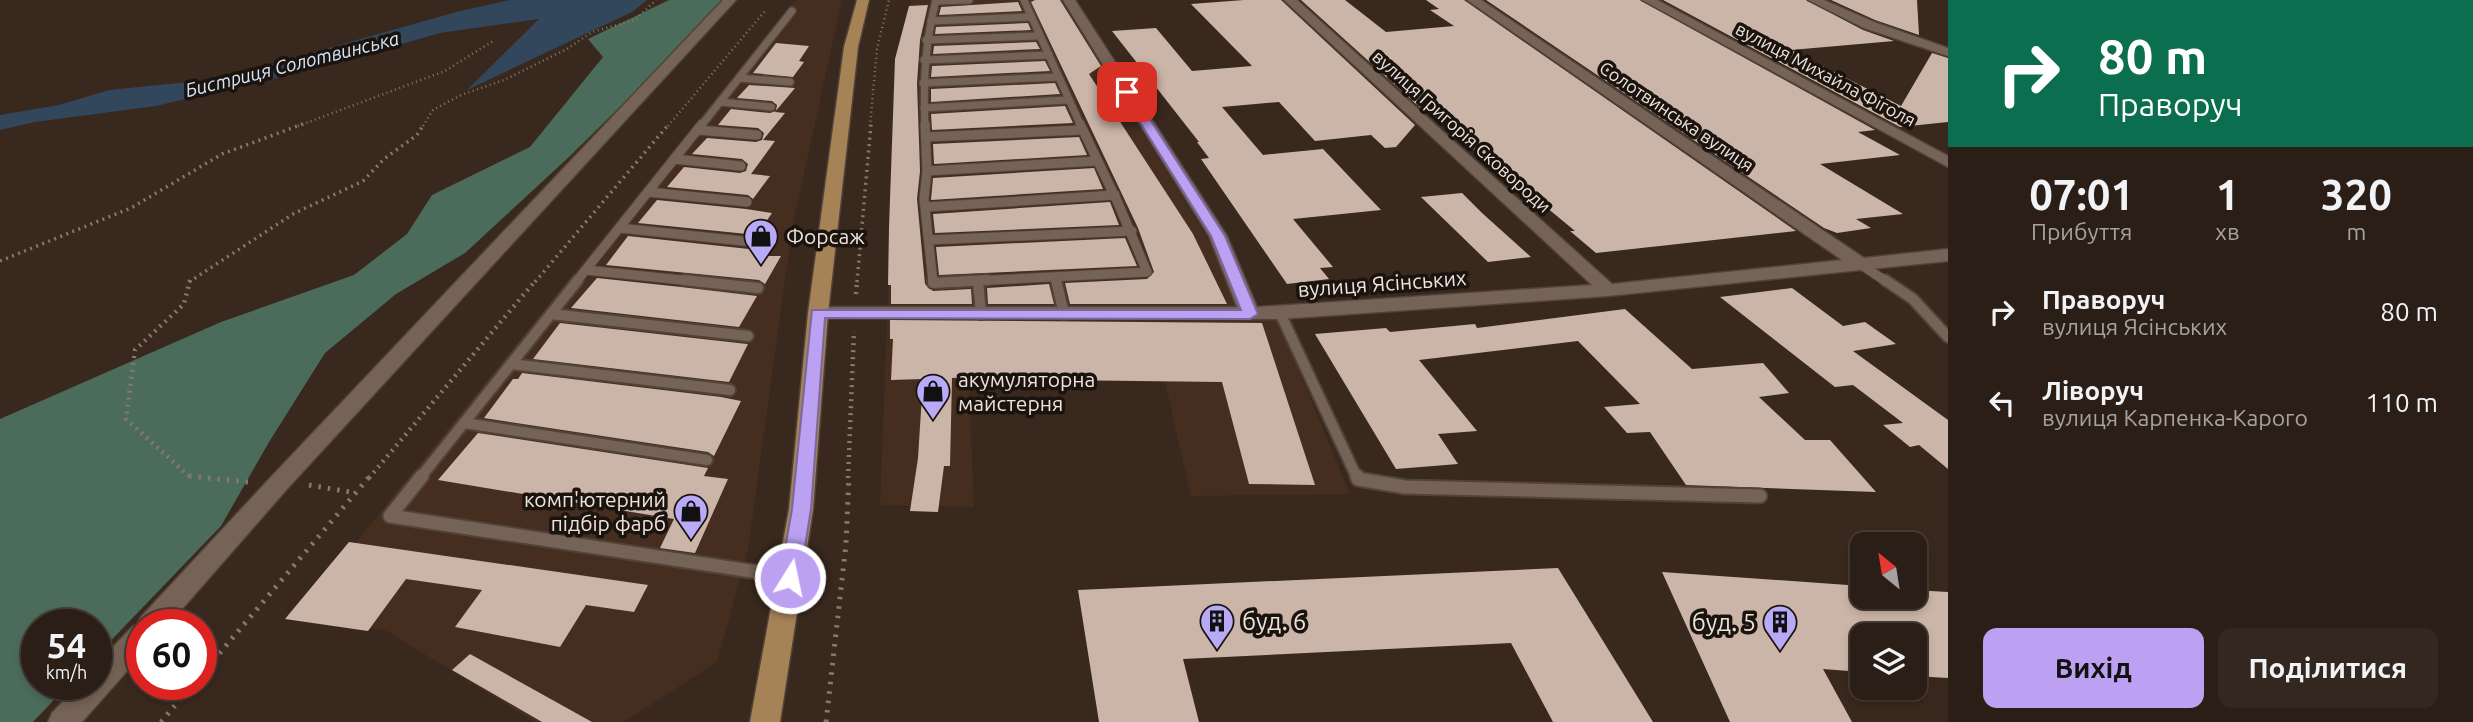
<!DOCTYPE html>
<html lang="uk">
<meta charset="utf-8">
<style>
:root{--surface:#2b1e16;--page:#33271f;--text:#f1f3f6;--muted:#a6a2a1;--line:#473c35;--accent:#bca0f2}
body{margin:0;font-family:Ubuntu,sans-serif;background:var(--page);color:var(--text);height:100vh;display:flex;flex-direction:column;font-size:26px;white-space:nowrap}
*{box-sizing:border-box;margin:0}
p{font-size:23px;color:var(--muted)}
.icon{flex:none;width:38px;height:38px;fill:none;stroke:currentColor;stroke-width:2;stroke-linecap:round;stroke-linejoin:round}
.map{position:relative;flex:1;overflow:hidden}
.panel{display:flex;flex-direction:column;background:var(--surface);width:525px}
.panel>*{flex:none}
.top-card{background:#0b6e4f;color:#fff;overflow:hidden}
.needle{width:46px;rotate:330deg}
.fabs{position:absolute;left:1850px;top:532px;display:grid;gap:14px}
.fabs a{display:grid;place-items:center;width:77px;height:77px;border-radius:14px;background:var(--surface);box-shadow:0 4px 10px #0003,0 0 0 2px var(--line);font-size:35px}
.speed{position:absolute;left:21px;top:609px;display:flex;gap:14px;font-size:35px;font-weight:700;text-align:center}
.speed>*{display:grid;place-content:center;width:91px;height:91px;border-radius:50%;background:var(--surface);box-shadow:0 4px 10px #0003,0 0 0 2px var(--line);line-height:1}
.speed small{font-size:18px;font-weight:400}
.speed .limit{border:10px solid #d22;background:#fff;color:#111}
.pin{position:absolute;display:grid;place-items:center;width:60px;height:60px;color:#fff;margin:-30px;border-radius:14px;box-shadow:0 4px 10px #0006}
.me{position:absolute;width:77px;margin:-38px;rotate:10deg;stroke-linejoin:round;filter:drop-shadow(0 0 5px #0008)}
.turn{display:flex;align-items:center;gap:24px;height:147px;padding:0 35px;font-size:32px}
.turn .icon{width:91px;height:91px;stroke-width:2.5}
.turn b{display:block;font-size:49px;line-height:60px}
.eta{display:flex;justify-content:space-evenly;align-items:center;height:119px;text-align:center}
.eta b{font-size:42px;font-weight:600;line-height:49px}
.action{display:flex;gap:14px;margin-top:auto;padding:14px 35px}
.action a{flex:1;height:80px;border-radius:14px;background:var(--accent);color:#111;font-size:28px;font-weight:600;line-height:80px;text-align:center}
.action a+a{background:var(--page);color:var(--text)}
ul{padding:0;list-style:none}
li{display:flex;align-items:center;gap:21px;height:91px;padding:0 35px}
li div{flex:1}
li b{display:block;font-size:26px}
li em{font-style:normal}
main{display:flex;flex:1;min-height:0}
.map>svg:first-child{display:block}
.built{fill:#452e1f}
.forest{fill:#4c6c5b}
.water{fill:#32465c}
.building{fill:#cbb5a8}
.lines{fill:none;stroke-linecap:round;stroke-linejoin:round}
.lane-far3-casing{stroke:#51433a;stroke-width:10}
.lane-far2-casing{stroke:#51433a;stroke-width:11}
.lane-far1-casing{stroke:#51433a;stroke-width:14}
.lane-casing{stroke:#51433a;stroke-width:17}
.street-casing{stroke:#51433a;stroke-width:3}
.primary-casing{stroke:#51433a;stroke-width:3}
.path-far3{stroke:#87786f;stroke-width:2.5;stroke-dasharray:1 3.5;stroke-linecap:butt}
.path-far2{stroke:#87786f;stroke-width:3.5;stroke-dasharray:2 4.5;stroke-linecap:butt}
.path-far1{stroke:#87786f;stroke-width:4.5;stroke-dasharray:2 5;stroke-linecap:butt}
.path{stroke:#87786f;stroke-width:5;stroke-dasharray:2.5 7;stroke-linecap:butt}
.lane-far3{stroke:#766357;stroke-width:7}
.lane-far2{stroke:#766357;stroke-width:9}
.lane-far1{stroke:#766357;stroke-width:10}
.lane{stroke:#766357;stroke-width:13}
.street{fill:#766357;fill-rule:evenodd}
.primary{fill:#a68257;fill-rule:evenodd}
.route{fill:#bca0f2;stroke:#7a689d;stroke-width:2}
.labels{text-anchor:middle;dominant-baseline:central;stroke-width:7;stroke-linejoin:round;paint-order:stroke}
.far-street-label{font-size:18px;fill:#eee3dc;stroke:#1a130e}
.far-water-label{font-size:19px;font-style:italic;fill:#d6e6f8;stroke:#1a130e}
.poi-label{font-size:21px;fill:#eee3dc;stroke:#1a130e;text-anchor:start}
.street-label{font-size:21px;fill:#eee3dc;stroke:#1a130e}
.near-poi-label{font-size:24px;fill:#eee3dc;stroke:#1a130e;text-anchor:start}
</style>
<main>
<div class="map">
<svg width="1948" height="722" viewBox="0 0 1948 722">
<rect width="100%" height="100%" fill="#39281d"/>
<!-- built -->
<g class="built">
<polygon points="795,0 842,0 792,229 748,550 717,662 624,722 535,722 387,631 297,615"/>
<polygon points="911,0 1062,0 1208,239 1238,306 1278,320 1350,494 1191,496 1165,382 969,380 974,507 880,505 897,56"/>
</g>
<!-- forest -->
<polygon class="forest" points="669,0 725,0 687,41 569,157 465,253 396,294 325,353 269,442 221,526 96,656 96,625 37,625 37,684 69,684 33,722 0,722 0,419 221,322 354,275 407,234 432,195 530,147 603,57 588,39"/>
<!-- water -->
<polygon class="water" points="510,0 647,0 632,12 467,90 539,19 440,33 326,66 156,106 35,122 0,130 0,115 59,105 109,90 218,79 460,11"/>
<!-- building -->
<g class="building">
<polygon points="1035,0 1060,0 1101,66 1089,74 1193,234 1227,304 1070,304 1065,283 1147,279 1154,272 1138,228 1031,2"/>
<polygon points="1244,0 1281,0 1415,125 1396,147 1385,148 1371,135 1315,141 1279,102 1222,107 1263,155 1323,149 1381,210 1293,219 1333,267 1320,268 1329,279 1287,284 1201,159 1209,158 1197,142 1199,142 1112,31 1156,28 1192,71 1252,66 1191,4"/>
<polygon points="1301,0 1345,0 1386,32 1454,26 1430,10 1439,9 1426,0 1464,0 1796,231 1596,253 1570,231 1575,231 1516,182 1512,182 1428,111 1426,113"/>
<polygon points="1486,0 1640,0 1875,130 1858,132 1900,155 1820,164 1903,214 1856,219 1871,228 1837,233 1824,228"/>
<polygon points="1663,0 1806,0 1863,30 1894,41 1791,50 1901,106 1932,53 1948,58 1948,122 1900,127"/>
<polygon points="1831,0 1917,0 1919,35 1875,20"/>
<polygon points="1018,2 1022,11 939,15 941,7"/>
<polygon points="928,5 920,40 917,83 920,171 917,199 925,284 933,291 971,289 972,304 891,304 891,285 888,285 889,227 895,59 909,6"/>
<polygon points="1028,23 1031,30 935,34 936,27"/>
<polygon points="1036,42 1040,49 933,54 934,46"/>
<polygon points="776,43 809,46 799,61 804,62 793,77 753,73"/>
<polygon points="1045,61 1050,71 931,77 932,66"/>
<polygon points="1055,83 1060,94 931,102 931,89"/>
<polygon points="749,85 795,88 775,112 785,113 763,140 775,141 751,174 770,176 753,199 748,195 667,187 684,167 740,173 746,171 748,164 742,159 692,154 707,138 756,142 762,140 764,133 758,128 718,125 731,109 770,113 776,111 777,105 772,101 737,98"/>
<polygon points="1065,106 1073,123 932,130 931,114"/>
<polygon points="1079,137 1087,155 934,164 933,144"/>
<polygon points="1094,168 1103,189 931,200 933,178"/>
<polygon points="1462,193 1482,213 1531,257 1488,262 1421,197"/>
<polygon points="657,200 746,209 772,213 757,235 638,223"/>
<polygon points="1110,202 1119,225 935,233 933,214"/>
<polygon points="628,236 749,249 759,251 757,256 781,256 765,284 759,280 606,265"/>
<polygon points="1125,238 1137,266 939,275 936,247"/>
<polygon points="597,278 681,287 757,296 739,327 571,308"/>
<polygon points="1049,284 1054,304 988,304 987,288"/>
<polygon points="1792,288 1843,326 1865,322 1896,344 1853,351 1948,420 1948,469 1919,445 1910,447 1883,425 1903,423 1853,385 1835,387 1720,297"/>
<polygon points="1625,309 1692,369 1763,363 1789,393 1759,397 1805,440 1830,440 1876,492 1686,485 1650,432 1627,433 1604,407 1640,404 1578,341 1419,360 1477,431 1438,434 1458,464 1396,469 1315,334 1386,328 1390,332 1475,324 1477,328"/>
<polygon points="890,320 1262,323 1315,485 1249,484 1222,382 1056,380 1027,379 1027,375 952,378 950,466 944,466 938,512 910,511 918,458 923,379 891,380 893,339 890,339"/>
<polygon points="560,323 747,344 748,344 729,382 533,359"/>
<polygon points="522,373 721,397 741,401 714,456 708,452 484,418 513,379 518,379"/>
<polygon points="478,433 708,468 704,476 728,479 695,553 660,548 674,519 438,480"/>
<polygon points="349,542 648,585 634,612 586,605 560,647 455,627 482,590 406,579 368,631 285,619"/>
<polygon points="1558,568 1653,722 1553,722 1511,643 1183,659 1199,722 1099,722 1078,590"/>
<polygon points="1662,572 1862,586 1862,597 1914,597 1914,590 1948,592 1948,678 1914,676 1914,635 1862,635 1862,672 1823,669 1852,722 1730,722"/>
<polygon points="470,654 592,722 542,722 452,670"/>
</g>
<g class="lines">
<!-- lane-far3 casing -->
<g class="lane-far3-casing">
<g id="lane-far3">
<polyline points="1024,0 1081,126"/>
<polyline points="936,1 969,0"/>
<polyline points="931,21 1030,17"/>
<polyline points="926,40 1037,36"/>
<polyline points="924,60 1049,55"/>
<polyline points="739,78 790,82"/>
<polyline points="923,83 1058,77"/>
<polyline points="720,102 771,107"/>
<polyline points="924,108 1067,100"/>
<polyline points="701,126 792,11"/>
<path d="M925,126C923,82 925,43 936,0"/>
</g>
</g>
<!-- lane-far2 casing -->
<g class="lane-far2-casing">
<g id="lane-far2">
<polyline points="925,124 927,171 924,199 933,282"/>
<polyline points="698,130 757,135"/>
<polyline points="926,137 1082,130"/>
<polyline points="674,159 741,166"/>
<polyline points="927,171 1098,161"/>
<polyline points="648,192 747,202"/>
<polyline points="926,207 1115,195"/>
<polyline points="619,228 762,243"/>
<polyline points="929,240 1132,231"/>
<polyline points="1860,264 1887,282"/>
<polyline points="586,270 701,282"/>
<polyline points="1056,278 1057,282"/>
<polyline points="576,282 702,124"/>
<polyline points="953,282 1147,272 1118,203 1080,124"/>
</g>
</g>
<!-- lane-far1 casing -->
<g class="lane-far1-casing">
<g id="lane-far1">
<polyline points="684,280 758,288"/>
<polyline points="933,280 933,283 987,280"/>
<polyline points="1056,280 1064,314"/>
<polyline points="1885,280 1913,299 1948,337"/>
<polyline points="978,281 981,314"/>
<polyline points="1280,313 1357,478"/>
<polyline points="551,314 748,336"/>
<polyline points="511,364 730,390"/>
<polyline points="464,423 707,460"/>
<polyline points="420,478 578,280"/>
</g>
</g>
<!-- lane casing -->
<g class="lane-casing">
<g id="lane">
<polyline points="422,476 390,516 790,577"/>
<polyline points="1357,476 1358,479 1405,487 1760,496"/>
</g>
</g>
<!-- street casing -->
<g class="street-casing">
<g id="street">
<polygon points="723,0 736,0 287,489 168,625 142,625 142,654 82,722 48,722 52,713 79,684 96,684 96,665 132,627 137,625 141,617 271,477"/>
<polygon points="1063,0 1075,0 1227,236 1257,307 1592,285 1284,0 1297,0 1612,284 1842,260 1467,0 1481,0 1864,258 1948,249 1948,261 1608,296 1280,319 811,317 808,313 811,309 818,307 1237,307 1209,236"/>
<polygon points="1642,0 1657,0 1948,156 1948,167"/>
<polygon points="1808,0 1824,0 1874,22 1948,48 1948,56 1864,28"/>
</g>
</g>
<!-- primary casing -->
<g class="primary-casing">
<polygon id="primary" points="857,0 869,0 858,47 828,313 813,509 780,722 750,722 789,509 808,313 844,47"/>
</g>
<!-- path-far3 -->
<g class="path-far3">
<polyline points="298,126 445,71 493,41"/>
<polyline points="423,126 433,110 461,95 504,80 567,49 592,32 635,20 656,0"/>
<polyline points="668,126 765,11"/>
<polyline points="870,126 877,49 889,0"/>
</g>
<!-- path-far2 -->
<g class="path-far2">
<polyline points="0,261 131,208 222,154 303,124"/>
<polyline points="189,282 293,214 363,181 384,159 417,135 424,124"/>
<polyline points="535,282 669,124"/>
<polyline points="857,282 871,124"/>
</g>
<!-- path-far1 -->
<g class="path-far1">
<polyline points="190,280 184,304 135,350 126,419 191,478"/>
<polyline points="856,294 857,280"/>
<polyline points="369,478 536,280"/>
<polyline points="848,478 854,331"/>
</g>
<!-- path -->
<g class="path">
<polyline points="189,476 248,482"/>
<polyline points="309,485 356,493"/>
<polyline points="201,675 370,476"/>
<polyline points="161,722 193,684"/>
<polyline points="826,722 846,544 849,476"/>
</g>
<!-- lane-far3 -->
<use href="#lane-far3" class="lane-far3"/>
<!-- lane-far2 -->
<use href="#lane-far2" class="lane-far2"/>
<!-- lane-far1 -->
<use href="#lane-far1" class="lane-far1"/>
<!-- lane -->
<use href="#lane" class="lane"/>
<!-- street -->
<use href="#street" class="street"/>
<!-- primary -->
<use href="#primary" class="primary"/>
</g>
<!-- route -->
<polygon class="route" points="1123,90 1131,90 1225,236 1258,314 1250,319 825,318 811,509 800,578 797,583 790,585 783,583 780,578 792,509 812,310 1241,310 1211,236 1121,92"/>
<!-- icons -->
<defs>
<g id="shop-pin" transform="scale(1.75)"><path d="M0 17L-7.5 6A9.5 9.5 0 1 1 7.5 6Z" fill="#b9aaf7" stroke="#1a130e"/><path d="M-5-2.5h2.3a2.7 3.5 0 0 1 5.4 0H5L5.5 6h-11ZM-1.5-2.5h3a1.5 2.3 0 0 0-3 0Z" fill="#111"/></g>
<g id="building-pin" transform="scale(1.75)"><path d="M0 17L-7.5 6A9.5 9.5 0 1 1 7.5 6Z" fill="#b9aaf7" stroke="#1a130e"/><path d="M-4-6H4V6H1V3H-1V6H-4ZM-2.5-4.3h1.7v1.8h-1.7ZM.8-4.3h1.7v1.8H.8ZM-2.5-1h1.7V.8h-1.7ZM.8-1h1.7V.8H.8Z" fill="#111"/></g>
</defs>
<g fill-rule="evenodd">
<use href="#shop-pin" x="761" y="236"/>
<use href="#shop-pin" x="933" y="391"/>
<use href="#shop-pin" x="691" y="511"/>
<use href="#building-pin" x="1217" y="621"/>
<use href="#building-pin" x="1780" y="622"/>
</g>
<g class="labels">
<!-- far-street labels -->
<g class="far-street-label">
<text transform="translate(1826 74) rotate(28)">вулиця Михайла Фіголя</text>
<text transform="translate(1677 116) rotate(34)">Солотвинська вулиця</text>
<text transform="translate(1462 131) rotate(42)">вулиця Григорія Сковороди</text>
</g>
<!-- far-water labels -->
<g class="far-water-label">
<text transform="translate(292 64) rotate(-14)">Бистриця Солотвинська</text>
</g>
<!-- poi labels -->
<g class="poi-label">
<text x="786" y="236">Форсаж</text>
<text x="958" y="379">акумуляторна<tspan x="958" dy="24">майстерня</tspan></text>
<text x="666" y="499" text-anchor="end">комп'ютерний<tspan x="666" dy="24">підбір фарб</tspan></text>
</g>
<!-- street labels -->
<g class="street-label">
<text transform="translate(1382 283) rotate(-4)">вулиця Ясінських</text>
</g>
<!-- near-poi labels -->
<g class="near-poi-label">
<text x="1242" y="621">буд. 6</text>
<text x="1756" y="622" text-anchor="end">буд. 5</text>
</g>
</g>
</svg>
<div class="fabs">
<a><svg class="needle" viewBox="-14 -14 28 28"><path d="M0-13l5 13h-10z" fill="#e53935"/><path d="M0 13l5-13h-10z" fill="#a6a2a1"/></svg></a>
<a><svg class="icon" aria-label="layers" viewBox="0 0 24 24"><path d="M12 4l9 5-9 5-9-5zM3 14l9 5 9-5"/></svg></a>
</div>
<div class="speed"><div>54<small>km/h</small></div><div class="limit">60</div></div>
<div class="pin" style="left:1127px;top:92px;background:#d93025"><svg class="icon" aria-label="arrive" viewBox="0 0 24 24"><path d="M6 21V4h12l-3 4 3 4H6"/></svg></div>
<svg class="me" style="left:790px;top:578px" viewBox="-20 -20 40 40"><circle r="17" fill="#bca0f2" stroke="#fff" stroke-width="3"/><path d="M0-11L8 9 0 5-8 9z" fill="#fff"/></svg>
</div>
<section class="panel">
<div class="top-card">
<div class="turn"><svg class="icon" aria-label="right" viewBox="0 0 24 24"><path d="M7 20v-9h11M14 6l5 5-5 5"/></svg><div><b>80 m</b>Праворуч</div></div>
</div>
<div class="eta">
<div><b>07:01</b><p>Прибуття</p></div>
<div><b>1</b><p>хв</p></div>
<div><b>320</b><p>m</p></div>
</div>
<ul>
<li><svg class="icon" aria-label="right" viewBox="0 0 24 24"><path d="M7 20v-9h11M14 6l5 5-5 5"/></svg><div><b>Праворуч</b><p>вулиця Ясінських</p></div><em>80 m</em></li>
<li><svg class="icon" aria-label="left" viewBox="0 0 24 24"><path d="M17 20v-9H6M10 6l-5 5 5 5"/></svg><div><b>Ліворуч</b><p>вулиця Карпенка-Карого</p></div><em>110 m</em></li>
</ul>
<div class="action"><a>Вихід</a><a>Поділитися</a></div>
</section>
</main>
